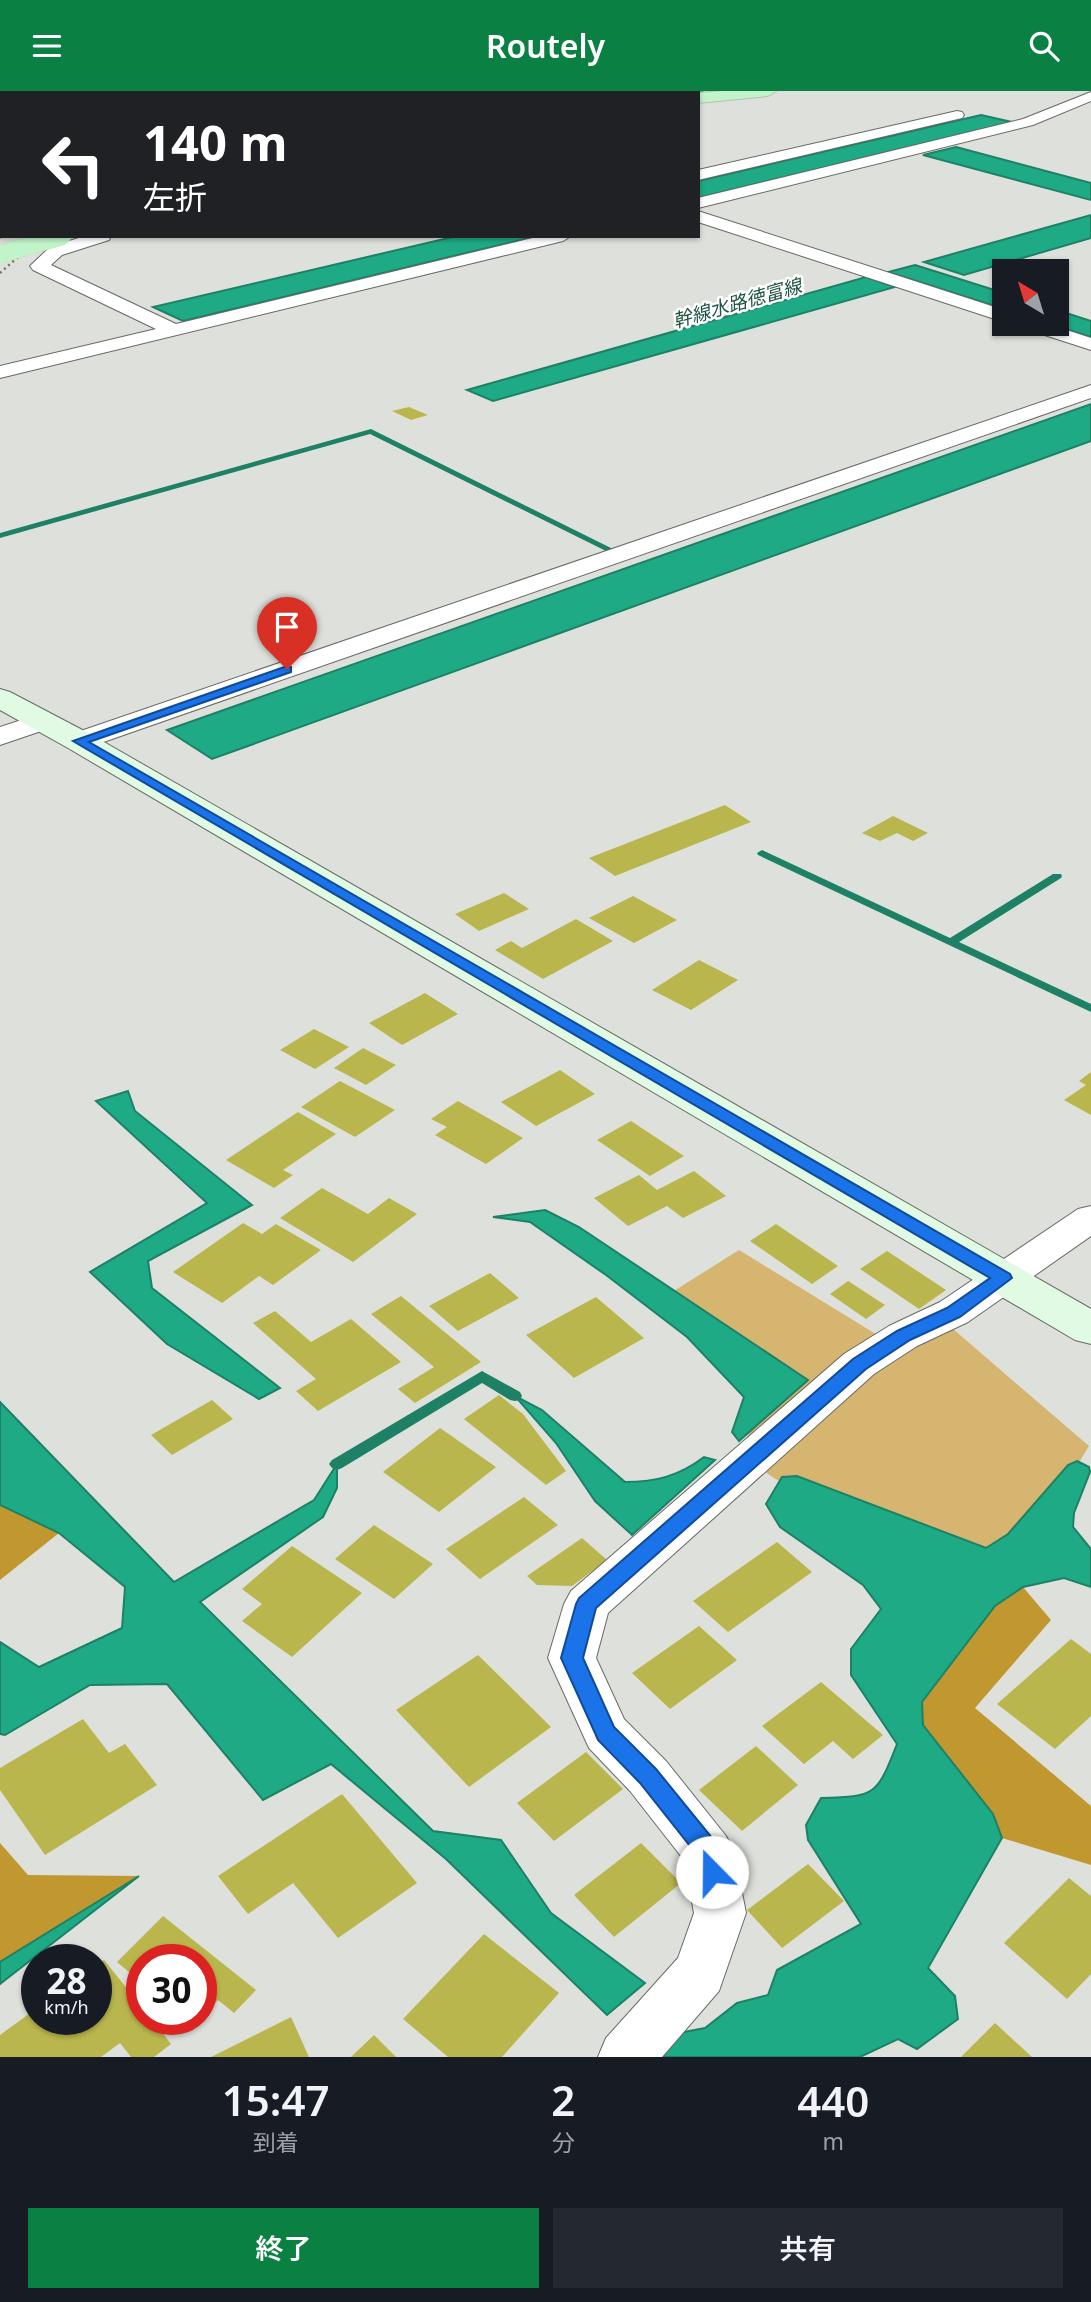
<!DOCTYPE html>
<html lang="ja">
<meta charset="utf-8">
<style>
:root{--surface:#171b24;--page:#242831;--text:#f1f3f6;--muted:#9ea1a6;--accent:#0b8043}
body{margin:0;font-family:"Noto Sans","Noto Sans JP",sans-serif;background:var(--page);color:var(--text);height:100vh;display:flex;flex-direction:column;font-size:26px;white-space:nowrap}
*{box-sizing:border-box;margin:0}
p{font-size:23px;color:var(--muted)}
.icon{flex:none;width:38px;height:38px;fill:none;stroke:currentColor;stroke-width:2;stroke-linecap:round;stroke-linejoin:round}
.map{position:relative;height:1966px;overflow:hidden}
.details{display:flex;flex-direction:column;background:var(--surface);flex:1}
.details>*{flex:none}
.top-card{position:absolute;left:0px;top:0px;width:700px;height:147px;box-shadow:0 2px 5px #0004;background:#202124;color:#fff;overflow:hidden}
.needle{width:46px;rotate:322deg}
.fabs{position:absolute;left:992px;top:168px;display:grid;gap:14px}
.fabs a{display:grid;place-items:center;width:77px;height:77px;border-radius:0px;background:var(--surface);box-shadow:0 2px 5px #0004;font-size:35px}
.speed{position:absolute;left:21px;top:1853px;display:flex;gap:14px;font-size:35px;font-weight:700;text-align:center}
.speed>*{display:grid;place-content:center;width:91px;height:91px;border-radius:50%;background:var(--surface);box-shadow:0 2px 5px #0004;line-height:1}
.speed small{font-size:18px;font-weight:400}
.speed .limit{border:10px solid #d22;background:#fff;color:#111}
.pin{position:absolute;display:grid;place-items:center;width:60px;height:60px;color:#fff;margin:-72px -30px;border-radius:50% 50% 50% 0;rotate:-45deg;box-shadow:0 0 7px #0007}
.pin .icon{rotate:45deg}
.me{position:absolute;width:77px;margin:-38px;rotate:338deg;stroke-linejoin:round;filter:drop-shadow(0 0 5px #0008)}
.turn{display:flex;align-items:center;gap:24px;height:147px;padding:0 28px;font-size:32px}
.turn .icon{width:91px;height:91px;stroke-width:2.5}
.turn b{display:block;font-size:49px;line-height:60px}
.eta{display:flex;justify-content:space-evenly;align-items:center;height:119px;text-align:center}
.eta b{font-size:42px;font-weight:600;line-height:49px}
.button{display:flex;gap:14px;margin-top:auto;padding:14px 28px}
.button a{flex:1;height:80px;border-radius:0px;background:var(--accent);color:#fff;font-size:28px;font-weight:600;line-height:80px;text-align:center}
.button a+a{background:var(--page);color:var(--text)}
header{display:flex;justify-content:space-between;align-items:center;height:91px;padding:0 28px;background:var(--accent);color:#fff;font-size:32px;font-weight:600}
.map>svg:first-child{display:block}
.green{fill:#d5b570}
.forest{fill:#c19730}
.water{fill:#1daa85;stroke:#1e8166;stroke-width:2}
.lines{fill:none;stroke-linecap:round;stroke-linejoin:round}
.stream{fill:#1e8166;fill-rule:evenodd}
.river{fill:#1daa85;fill-rule:evenodd}
.building{fill:#bab64e}
.street-casing{stroke:#676964;stroke-width:2}
.secondary-casing{stroke:#676964;stroke-width:2}
.primary-casing{stroke:#bcbcbc;stroke-width:2}
.street{fill:#fff;fill-rule:evenodd}
.secondary{fill:#e0fae4;fill-rule:evenodd}
.primary{fill:#c1f5c9;fill-rule:evenodd}
.rail{stroke:#737571;stroke-width:2.5;stroke-dasharray:2 3.5;stroke-linecap:butt}
.primary-bridge-casing{stroke:#bcbcbc;stroke-width:18;stroke-linecap:butt}
.primary-bridge{stroke:#c1f5c9;stroke-width:18}
.route{fill:#1a73e8;stroke:#114b97;stroke-width:2}
.labels{text-anchor:middle;dominant-baseline:central;stroke-width:5;stroke-linejoin:round;paint-order:stroke}
.far-water-label{font-size:19px;font-style:italic;fill:#1f5342;stroke:#fff}
</style>
<header><svg class="icon" aria-label="menu" viewBox="0 0 24 24"><path d="M4 6h16M4 12h16M4 18h16"/></svg>Routely<svg class="icon" aria-label="search" viewBox="0 0 24 24"><circle cx="10" cy="10" r="6"/><path d="M15 15l6 6"/></svg></header>
<div class="map">
<svg width="1091" height="1966" viewBox="0 0 1091 1966">
<rect width="100%" height="100%" fill="#dee1db"/>
<!-- green -->
<polygon class="green" points="739,1159 879,1245 931,1219 1089,1355 1031,1451 938,1494 739,1364 773,1289 666,1205"/>
<!-- forest -->
<g class="forest">
<polygon points="0,1414 59,1442 0,1489"/>
<polygon points="1023,1496 1051,1529 975,1617 1091,1715 1091,1774 1002,1747 992,1723 923,1634 922,1611 995,1515"/>
<polygon points="0,1752 28,1784 139,1785 0,1871"/>
</g>
<!-- water -->
<g class="water">
<polygon points="981,24 1012,31 698,107 698,90"/>
<polygon points="956,56 1091,92 1091,109 923,64"/>
<polygon points="1091,124 1091,147 964,184 924,171"/>
<polygon points="457,145 537,145 183,230 153,216"/>
<polygon points="915,174 1004,202 1004,218 888,181"/>
<polygon points="866,186 895,196 493,310 467,299"/>
<polygon points="1057,219 1091,230 1091,246 1050,233 1057,233"/>
<polygon points="1091,313 1091,350 212,668 167,639"/>
<polygon points="128,1000 135,1020 252,1114 148,1170 152,1197 280,1297 259,1308 167,1253 90,1181 207,1112 96,1010"/>
<polygon points="545,1119 579,1136 808,1289 739,1350 732,1341 744,1306 687,1246 606,1184 530,1131 493,1126"/>
<path d="M515,1305L542,1319L625,1391C656,1391 679,1385 704,1366L715,1369L632,1444L595,1410L556,1352Z"/>
<polygon points="0,1311 174,1491 314,1409 337,1373 337,1397 323,1426 200,1511 433,1740 501,1749 551,1822 645,1892 607,1924 446,1768 331,1673 263,1709 167,1593 90,1594 5,1644 0,1643 0,1551 39,1576 122,1537 125,1496 59,1442 0,1414"/>
<path d="M1077,1370L1089,1376L1090,1381L1074,1422L1073,1436L1091,1458V1496L1064,1487L1023,1496L995,1515L922,1611L923,1634L993,1723L1002,1747L928,1877L955,1905L958,1928L917,1958L898,1948L860,1966H662L679,1942L705,1937L737,1912L768,1904L777,1879L861,1833L808,1749L806,1734L821,1707C876,1706 877,1704 897,1653L851,1584V1558L881,1518L863,1494L780,1436L766,1413L782,1386L797,1385L986,1457L1008,1443L1068,1374Z"/>
<polygon points="139,1785 0,1893 0,1871"/>
</g>
<g class="lines">
<!-- stream -->
<g class="stream">
<rect x="0" y="113" width="2" height="4"/>
<polygon points="371,338 613,458 606,460 370,343 0,447 0,442"/>
<polygon points="762,759 950,847 1053,783 1061,783 1062,785 1061,787 959,851 1091,913 1091,921 758,764 757,762"/>
<polygon points="482,1280 520,1301 522,1305 520,1309 515,1310 510,1309 482,1292 342,1377 337,1379 332,1377 329,1373 332,1369"/>
</g>
<!-- river -->
<polygon class="river" points="662,0 704,0 698,6 698,2 661,2"/>
</g>
<!-- building -->
<g class="building">
<polygon points="409,316 428,324 411,329 392,320"/>
<polygon points="725,714 751,731 615,785 589,767"/>
<polygon points="893,725 928,742 913,750 897,742 880,750 862,742"/>
<polygon points="504,802 529,818 479,840 455,823"/>
<polygon points="633,805 677,829 634,852 589,827"/>
<polygon points="576,828 613,850 543,888 495,859 511,850 522,857"/>
<polygon points="699,869 738,889 691,919 652,899"/>
<polygon points="425,902 458,923 402,954 369,932"/>
<polygon points="314,938 349,956 315,978 280,959"/>
<polygon points="363,957 396,974 366,994 334,977"/>
<polygon points="560,979 595,1003 536,1035 501,1011"/>
<polygon points="1091,981 1091,1024 1064,1009 1086,994 1079,990"/>
<polygon points="340,990 395,1019 355,1046 301,1016"/>
<polygon points="458,1010 523,1047 486,1073 435,1044 447,1036 431,1028"/>
<polygon points="298,1021 336,1043 283,1079 293,1084 274,1097 226,1069"/>
<polygon points="631,1030 684,1065 650,1085 597,1049"/>
<polygon points="694,1080 726,1105 683,1127 667,1115 628,1135 594,1107 639,1084 657,1099"/>
<polygon points="322,1097 368,1123 389,1107 417,1123 353,1171 280,1127"/>
<polygon points="243,1132 262,1143 276,1133 321,1159 273,1194 259,1185 222,1212 173,1181"/>
<polygon points="776,1133 838,1175 812,1193 750,1150"/>
<polygon points="887,1160 946,1199 919,1218 860,1178"/>
<polygon points="490,1182 519,1207 458,1240 429,1215"/>
<polygon points="848,1190 885,1214 866,1228 830,1203"/>
<polygon points="401,1205 481,1271 415,1312 398,1298 434,1276 371,1223"/>
<polygon points="596,1206 644,1247 574,1287 526,1244"/>
<polygon points="275,1220 311,1251 351,1228 401,1271 318,1320 296,1300 316,1288 253,1232"/>
<polygon points="499,1304 523,1323 566,1380 546,1394 464,1328"/>
<polygon points="212,1309 233,1328 172,1364 151,1344"/>
<polygon points="440,1337 496,1376 439,1421 383,1381"/>
<polygon points="524,1406 558,1434 480,1488 446,1458"/>
<polygon points="374,1434 433,1473 394,1508 335,1468"/>
<polygon points="582,1447 607,1469 572,1495 537,1494 527,1485"/>
<polygon points="777,1451 812,1481 728,1541 693,1510"/>
<polygon points="292,1455 362,1502 292,1566 242,1530 262,1513 242,1498"/>
<polygon points="699,1535 737,1569 670,1618 632,1582"/>
<polygon points="1071,1548 1091,1563 1091,1625 1055,1658 997,1613"/>
<polygon points="478,1564 551,1636 469,1696 396,1619"/>
<polygon points="821,1591 883,1644 853,1668 833,1650 804,1673 762,1635"/>
<polygon points="83,1628 109,1662 125,1653 157,1694 45,1764 0,1699 0,1677"/>
<polygon points="756,1655 798,1694 742,1740 699,1699"/>
<polygon points="586,1661 623,1698 554,1750 517,1712"/>
<polygon points="342,1703 417,1792 338,1847 293,1792 248,1823 218,1785"/>
<polygon points="641,1752 681,1792 614,1846 574,1804"/>
<polygon points="808,1773 844,1810 782,1857 747,1819"/>
<polygon points="1069,1787 1091,1805 1091,1883 1067,1908 1004,1852"/>
<polygon points="163,1825 256,1899 234,1922 218,1909 201,1927 201,1869 142,1869 142,1892 117,1871"/>
<polygon points="484,1843 559,1902 502,1966 448,1966 403,1928"/>
<polygon points="104,1869 142,1916 142,1928 152,1928 171,1953 154,1966 131,1966 120,1952 101,1966 0,1966 0,1944 37,1917 37,1928 96,1928 96,1874"/>
<polygon points="291,1926 309,1966 211,1966"/>
<polygon points="995,1932 1032,1966 961,1966"/>
<polygon points="374,1944 396,1966 351,1966"/>
</g>
<g class="lines">
<!-- street casing -->
<g class="street-casing">
<g id="street">
<polygon points="226,0 242,0 225,2"/>
<polygon points="1091,1 1091,10 1033,34 698,117 698,107 1023,28"/>
<polygon points="957,20 962,21 964,24 962,27 698,89 698,79"/>
<polygon points="698,120 1004,219 1004,231 698,131"/>
<polygon points="85,145 111,145 109,149 62,164 51,174 176,233 541,145 571,145 563,150 0,287 0,275 156,238 33,179 30,175 50,156"/>
<polygon points="1021,233 1048,233 1091,247 1091,259 1023,237"/>
<polygon points="1091,294 1091,307 89,656 79,658 69,656 65,650 69,644"/>
<polygon points="43,622 53,624 57,630 53,636 0,654 0,636"/>
<polygon points="1091,1115 1091,1145 968,1231 917,1255 874,1283 608,1522 596,1567 624,1628 666,1670 726,1745 734,1761 746,1822 719,1900 662,1966 598,1966 606,1947 678,1867 694,1822 684,1769 630,1700 589,1657 548,1567 564,1513 571,1500 844,1263 889,1235 940,1211 1078,1118"/>
</g>
</g>
<!-- secondary casing -->
<g class="secondary-casing">
<polygon id="secondary" points="0,598 10,601 90,643 1091,1218 1091,1253 1075,1249 68,657 0,619"/>
</g>
<!-- primary casing -->
<g class="primary-casing">
<polygon id="primary" points="722,0 776,0 768,5 698,12 698,2"/>
</g>
<!-- street -->
<use href="#street" class="street"/>
<!-- secondary -->
<use href="#secondary" class="secondary"/>
<!-- primary -->
<use href="#primary" class="primary"/>
<!-- rail -->
<g class="rail">
<polyline points="173,2 176,0"/>
<polyline points="214,2 216,0"/>
<polyline points="0,147 2,145"/>
<polyline points="0,182 42,145"/>
</g>
<!-- primary-bridge casing -->
<g class="primary-bridge-casing">
<polyline id="primary-bridge" points="0,163 62,145"/>
</g>
<!-- primary-bridge -->
<use href="#primary-bridge" class="primary-bridge"/>
</g>
<!-- route -->
<polygon class="route" points="287,575 291,576 291,581 89,651 1010,1183 1012,1187 960,1226 910,1249 866,1278 596,1517 583,1567 614,1636 656,1678 717,1753 724,1781 721,1788 712,1792 704,1788 697,1764 640,1692 598,1649 595,1642 561,1567 576,1513 579,1507 853,1268 897,1240 947,1217 990,1187 73,650"/>
<g class="labels">
<!-- far-water labels -->
<g class="far-water-label">
<text transform="translate(737 212) rotate(-16)">幹線水路徳富線</text>
</g>
</g>
</svg>
<div class="fabs">
<a><svg class="needle" viewBox="-14 -14 28 28"><path d="M0-13l5 13h-10z" fill="#e53935"/><path d="M0 13l5-13h-10z" fill="#9ea1a6"/></svg></a>
</div>
<div class="speed"><div>28<small>km/h</small></div><div class="limit">30</div></div>
<div class="pin" style="left:287px;top:578px;background:#d93025"><svg class="icon" aria-label="arrive" viewBox="0 0 24 24"><path d="M6 21V4h12l-3 4 3 4H6"/></svg></div>
<svg class="me" style="left:712px;top:1781px" viewBox="-20 -20 40 40"><circle r="19" fill="#fff"/><path d="M0-13L10 11 0 6-10 11z" fill="#1a73e8"/></svg>
<div class="top-card">
<div class="turn"><svg class="icon" aria-label="left" viewBox="0 0 24 24"><path d="M17 20v-9H6M10 6l-5 5 5 5"/></svg><div><b>140 m</b>左折</div></div>
</div>
</div>
<section class="details">
<div class="eta">
<div><b>15:47</b><p>到着</p></div>
<div><b>2</b><p>分</p></div>
<div><b>440</b><p>m</p></div>
</div>
<div class="button"><a>終了</a><a>共有</a></div>
</section>
